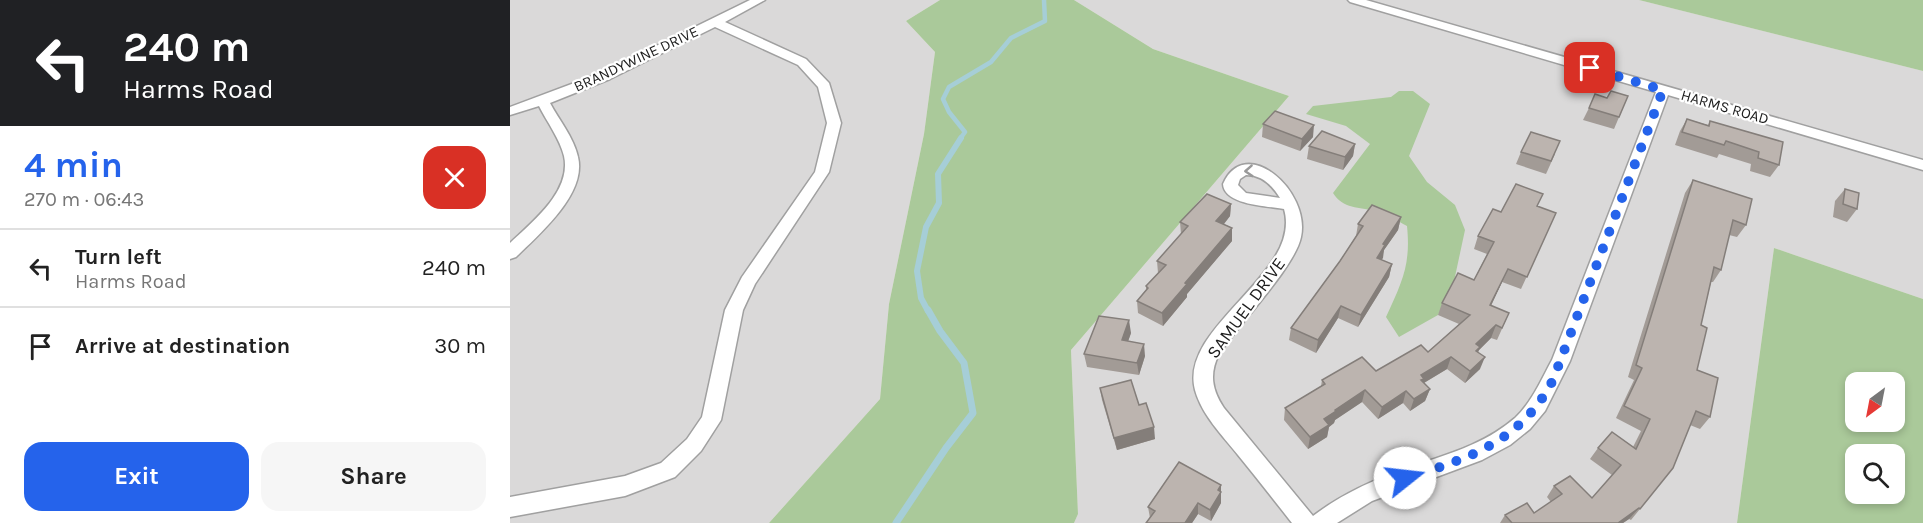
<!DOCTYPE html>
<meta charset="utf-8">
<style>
:root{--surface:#fff;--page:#f6f6f6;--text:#222;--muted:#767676;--line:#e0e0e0;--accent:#2563eb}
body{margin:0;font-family:Karla,sans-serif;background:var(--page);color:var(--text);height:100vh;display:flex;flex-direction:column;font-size:22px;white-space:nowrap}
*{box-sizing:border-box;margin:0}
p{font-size:20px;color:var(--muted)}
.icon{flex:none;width:33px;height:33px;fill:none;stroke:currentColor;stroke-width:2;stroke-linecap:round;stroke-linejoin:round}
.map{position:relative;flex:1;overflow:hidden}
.sheet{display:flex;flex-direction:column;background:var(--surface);width:510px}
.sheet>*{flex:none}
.guide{background:#202124;color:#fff;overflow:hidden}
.needle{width:39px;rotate:212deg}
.fabs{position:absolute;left:1335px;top:372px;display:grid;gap:12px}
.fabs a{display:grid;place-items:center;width:60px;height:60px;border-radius:12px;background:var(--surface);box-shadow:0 3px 9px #0003;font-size:30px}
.pin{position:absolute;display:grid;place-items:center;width:51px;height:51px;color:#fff;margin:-26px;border-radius:12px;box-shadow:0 3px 9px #0006}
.me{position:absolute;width:66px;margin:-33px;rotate:74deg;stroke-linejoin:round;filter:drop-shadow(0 0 4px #0008)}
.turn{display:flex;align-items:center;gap:21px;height:126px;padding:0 24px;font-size:27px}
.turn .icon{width:78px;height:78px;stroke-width:2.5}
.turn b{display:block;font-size:42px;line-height:51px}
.round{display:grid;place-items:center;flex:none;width:63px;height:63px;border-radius:18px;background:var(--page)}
.headline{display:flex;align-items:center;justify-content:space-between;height:102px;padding:0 24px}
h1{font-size:36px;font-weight:700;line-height:45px;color:var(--accent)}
.primary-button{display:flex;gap:12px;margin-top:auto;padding:12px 24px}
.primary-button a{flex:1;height:69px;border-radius:18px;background:var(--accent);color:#fff;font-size:24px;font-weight:700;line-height:69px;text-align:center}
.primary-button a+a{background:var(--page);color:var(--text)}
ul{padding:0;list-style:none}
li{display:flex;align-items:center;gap:18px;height:78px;padding:0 24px;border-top:2px solid var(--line)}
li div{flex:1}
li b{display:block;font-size:22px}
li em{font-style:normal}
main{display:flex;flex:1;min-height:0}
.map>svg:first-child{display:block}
.residential{fill:#dad9d9}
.forest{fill:#aac99a;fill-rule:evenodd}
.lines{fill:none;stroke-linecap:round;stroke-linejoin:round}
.stream-far2{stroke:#a6ced7;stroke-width:4.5}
.stream-far1{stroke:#a6ced7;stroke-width:6}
.stream{stroke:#a6ced7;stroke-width:7}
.street-casing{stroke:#a0a0a0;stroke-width:3}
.street{fill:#fff;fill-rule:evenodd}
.wall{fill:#a29b96}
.shaded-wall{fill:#847e7a}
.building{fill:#bcb4af;stroke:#847e7a;stroke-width:1.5}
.oneway{stroke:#999}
.route{stroke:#2563eb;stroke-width:10;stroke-dasharray:0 18}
.labels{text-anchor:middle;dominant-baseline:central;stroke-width:4.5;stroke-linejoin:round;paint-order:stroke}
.far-street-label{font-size:15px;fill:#1c1c1c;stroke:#fff}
.street-label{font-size:18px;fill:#1c1c1c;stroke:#fff}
</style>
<main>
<section class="sheet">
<div class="guide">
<div class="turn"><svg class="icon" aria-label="left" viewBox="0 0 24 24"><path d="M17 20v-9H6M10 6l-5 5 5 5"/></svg><div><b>240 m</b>Harms Road</div></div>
</div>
<div class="headline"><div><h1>4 min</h1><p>270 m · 06:43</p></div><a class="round" style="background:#d93025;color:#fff"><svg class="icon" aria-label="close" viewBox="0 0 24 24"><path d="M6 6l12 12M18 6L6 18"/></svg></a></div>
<ul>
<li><svg class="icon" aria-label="left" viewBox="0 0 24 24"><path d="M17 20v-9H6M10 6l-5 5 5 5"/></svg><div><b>Turn left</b><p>Harms Road</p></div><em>240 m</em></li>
<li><svg class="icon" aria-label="arrive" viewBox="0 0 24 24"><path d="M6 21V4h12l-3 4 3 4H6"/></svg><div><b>Arrive at destination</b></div><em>30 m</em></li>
</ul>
<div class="primary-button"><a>Exit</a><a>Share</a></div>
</section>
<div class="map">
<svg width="1413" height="523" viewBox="0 0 1413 523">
<rect width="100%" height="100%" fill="#ece8e2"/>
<!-- residential -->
<g class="residential">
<polygon points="0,0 430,0 396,21 425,52 414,134 379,304 370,399 259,523 0,523"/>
<polygon points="564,0 1129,0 1413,71 1413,299 1264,248 1227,523 564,523 568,514 561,350 779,96 643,49"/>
</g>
<!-- forest -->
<g class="forest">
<polygon points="430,0 564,0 643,49 779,96 561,350 568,514 564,523 259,523 370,399 379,304 414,134 425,52 396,21"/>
<polygon points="1129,0 1413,0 1413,71"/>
<path d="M889,91H903L920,104L899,156L917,182L945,205L955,230L943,286L928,315L889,337L876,317C892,282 901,265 897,226C887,221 876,213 866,211C849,207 833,209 823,193L860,144L836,126L796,114L803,106L881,97Z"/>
<path d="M1264,248L1413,299V523H1227ZM1384,382V422H1346V382ZM1384,454V494H1346V454Z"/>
</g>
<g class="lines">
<!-- stream-far2 -->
<polyline class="stream-far2" points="450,139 455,132 439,112 433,99 439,87 481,62 501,38 535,21 534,0"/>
<!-- stream-far1 -->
<polyline class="stream-far1" points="418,311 411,298 407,271 416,227 429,203 428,174 451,138"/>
<!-- stream -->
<polyline class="stream" points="386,523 436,448 463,413 454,363 430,331 418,310"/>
<!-- street casing -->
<g class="street-casing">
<g id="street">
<path d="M240,0H255L215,22L296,59L319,83L331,123L319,172L245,284L233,310L211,420L191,451L165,477L115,496L0,517V497L115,476L151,463L177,439L192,417L215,310L232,277L305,172L317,123L308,87L288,65L205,27L100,79L40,103C49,120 64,138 68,157C77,194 29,234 6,257L0,259V243C22,222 62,191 54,156C50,139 37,122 29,106L0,115V107L91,73Z"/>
<path d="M838,0H856L1413,160V170L1158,95L1060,361L1035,411L1020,429L1000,445L972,460L862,501L827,523H782C764,500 746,477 728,455C712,435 692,415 685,390C668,326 793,274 774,209C757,206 714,205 713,184C735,133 801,191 791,237C785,267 728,325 709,354C699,374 702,390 714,408L803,516C832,494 863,480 897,468C935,455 974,445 1005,418C1022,402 1031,380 1042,360L1146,92L840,2ZM736,175C752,175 762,185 770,198L736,193L728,185L730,179Z"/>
</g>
</g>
<!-- street -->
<use href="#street" class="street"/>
</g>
<!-- wall -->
<g class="wall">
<polygon points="1118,96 1104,129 1073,120 1079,108 1097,98"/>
<polygon points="1177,119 1198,125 1200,121 1273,142 1269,165 1260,177 1240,171 1241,164 1209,154 1207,158 1165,145 1170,131"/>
<polygon points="753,124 803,137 790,151 752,137"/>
<polygon points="845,144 843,156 833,170 797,159 799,146"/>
<polygon points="1011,152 1045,154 1036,174 1006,164"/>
<polygon points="1183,180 1236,225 1227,237 1219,235 1211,270 1203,282 1201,282 1191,325 1187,370 1200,417 1190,429 1180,425 1130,509 1121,520 1119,519 1113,523 990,523 995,515 1024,513 1041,502 1037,497 1044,486 1082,498 1102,475 1080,459 1088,448 1123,447 1131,431 1106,418 1124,380 1118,377 1175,193"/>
<polygon points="1335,189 1347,209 1337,222 1323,217 1325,201"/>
<polygon points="721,204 720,216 714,224 722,228 722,241 677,294 677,297 653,326 628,313 627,301 636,290 636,286 648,273 647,261 671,234 670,222"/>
<polygon points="1028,207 1046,213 1011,289 992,282 981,306 999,313 987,340 981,338 969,350 968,352 970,369 955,383 937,369 914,383 920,389 915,401 900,411 893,403 868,419 852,402 825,420 824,423 819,427 817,437 798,449 774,420 775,408 811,386 812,380 866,371 918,352 949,324 928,315 932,303 964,280 977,254 964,249 968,236 991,212"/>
<polygon points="891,217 888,230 874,250 871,260 882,264 879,277 848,327 828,318 806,353 779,340 781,328 830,261 846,236 848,224"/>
<polygon points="621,333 618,341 635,356 629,375 577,367 574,354"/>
<polygon points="590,388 629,405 645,439 607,450 592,400"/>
<polygon points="711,485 711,503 701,521 688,514 682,523 636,523 640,518 638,507"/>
</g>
<!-- shaded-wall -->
<g class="shaded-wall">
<polygon points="804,125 803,137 790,151 792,139"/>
<polygon points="845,144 843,156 833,170 835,157"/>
<polygon points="721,204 720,216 706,234 706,221"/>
<polygon points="891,217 888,230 874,250 873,258 864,271 867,258 873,244"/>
<polygon points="722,228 722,241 677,294 677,297 653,326 652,313 675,283"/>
<polygon points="882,264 879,277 848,327 851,315"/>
<polygon points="998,269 992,282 975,318 980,305"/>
<polygon points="831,306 828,318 806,353 808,340"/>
<polygon points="619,320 621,333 614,353 612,340"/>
<polygon points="986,325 981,338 969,350 965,359 966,344"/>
<polygon points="634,344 635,356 629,375 627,363"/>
<polygon points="941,357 937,369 912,384 911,375"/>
<polygon points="975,357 970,369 955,383 960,371"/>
<polygon points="920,389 915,401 900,411 904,399"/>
<polygon points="855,390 852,402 825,420 824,423 819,427 817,437 798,449 800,437 814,419 825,410"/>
<polygon points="896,391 893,403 868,419 872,407"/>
<polygon points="644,427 645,439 607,450 604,438"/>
<polygon points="711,485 711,503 701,521 700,510 708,490"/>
<polygon points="688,503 688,514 682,523 675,523"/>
<polygon points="1129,508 1119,519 1113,523 1108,523"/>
</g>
<!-- building -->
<g class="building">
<polygon points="1101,91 1118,96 1109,117 1079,108 1085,94 1097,98"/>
<polygon points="765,111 804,125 792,139 753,124"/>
<polygon points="1177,119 1199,126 1200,121 1273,142 1269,165 1248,158 1249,152 1216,141 1214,145 1172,132"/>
<polygon points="812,131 845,144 835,157 799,146"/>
<polygon points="1021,132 1050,141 1041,161 1011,152"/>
<polygon points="1183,180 1242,199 1236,225 1223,220 1211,270 1204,267 1191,325 1197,328 1187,370 1208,378 1200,417 1186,411 1163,468 1130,509 1129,508 1108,523 1002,523 995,515 1017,503 1024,513 1052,494 1044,486 1060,476 1082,498 1111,465 1088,448 1102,432 1126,449 1140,419 1114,406 1132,368 1126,365"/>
<polygon points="1006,184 1033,194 1027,206 1046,213 1017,277 998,269 980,305 999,313 992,328 986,325 966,344 970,347 966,351 975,357 960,371 941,357 911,375 914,379 911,380 920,389 904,399 896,391 872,407 855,390 825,410 826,411 814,419 819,425 800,437 775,408 815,384 812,380 852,357 866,371 911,345 918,352 960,315 932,303 948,273 964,280 984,242 968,236 983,209 991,212"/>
<polygon points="1335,189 1349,193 1347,209 1333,204"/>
<polygon points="697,194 721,204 706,221 722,228 675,283 677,284 652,313 627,301 638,288 636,286 656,265 647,261 678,226 670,222"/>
<polygon points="862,205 891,217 873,244 875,245 867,258 882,264 851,315 831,306 808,340 781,328 830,261 853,226 848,224"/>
<polygon points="589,316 619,320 612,340 634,344 627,363 574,354"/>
<polygon points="621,380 629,405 636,403 644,427 604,438 590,388"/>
<polygon points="669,462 711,485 708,490 711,492 700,510 688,503 675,523 636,523 645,511 638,507"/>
</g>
<!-- one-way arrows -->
<defs><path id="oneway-chevron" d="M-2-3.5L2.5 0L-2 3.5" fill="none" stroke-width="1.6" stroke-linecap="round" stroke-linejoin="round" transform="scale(1.5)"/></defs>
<use class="oneway" href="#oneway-chevron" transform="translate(739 171) rotate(176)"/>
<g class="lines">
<!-- route -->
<path class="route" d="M895,478C958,459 1011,442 1043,380L1153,90L1080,68"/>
</g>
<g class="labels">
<!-- far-street labels -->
<g class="far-street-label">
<text transform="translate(126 59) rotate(-25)">BRANDYWINE DRIVE</text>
<text transform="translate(1215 107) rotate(16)">HARMS ROAD</text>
</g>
<!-- street labels -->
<g class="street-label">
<text transform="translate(736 308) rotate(-54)">SAMUEL DRIVE</text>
</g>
</g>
</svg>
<div class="fabs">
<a><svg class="needle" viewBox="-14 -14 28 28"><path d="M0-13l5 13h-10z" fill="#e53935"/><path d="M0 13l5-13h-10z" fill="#767676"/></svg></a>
<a><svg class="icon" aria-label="search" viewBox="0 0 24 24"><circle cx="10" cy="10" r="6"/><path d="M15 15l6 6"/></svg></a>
</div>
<div class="pin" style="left:1080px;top:68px;background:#d93025"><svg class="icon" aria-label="arrive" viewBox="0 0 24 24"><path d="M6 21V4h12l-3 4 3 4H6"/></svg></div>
<svg class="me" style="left:895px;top:478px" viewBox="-20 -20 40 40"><circle r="19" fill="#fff"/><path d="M0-13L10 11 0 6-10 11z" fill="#2563eb"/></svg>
</div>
</main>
